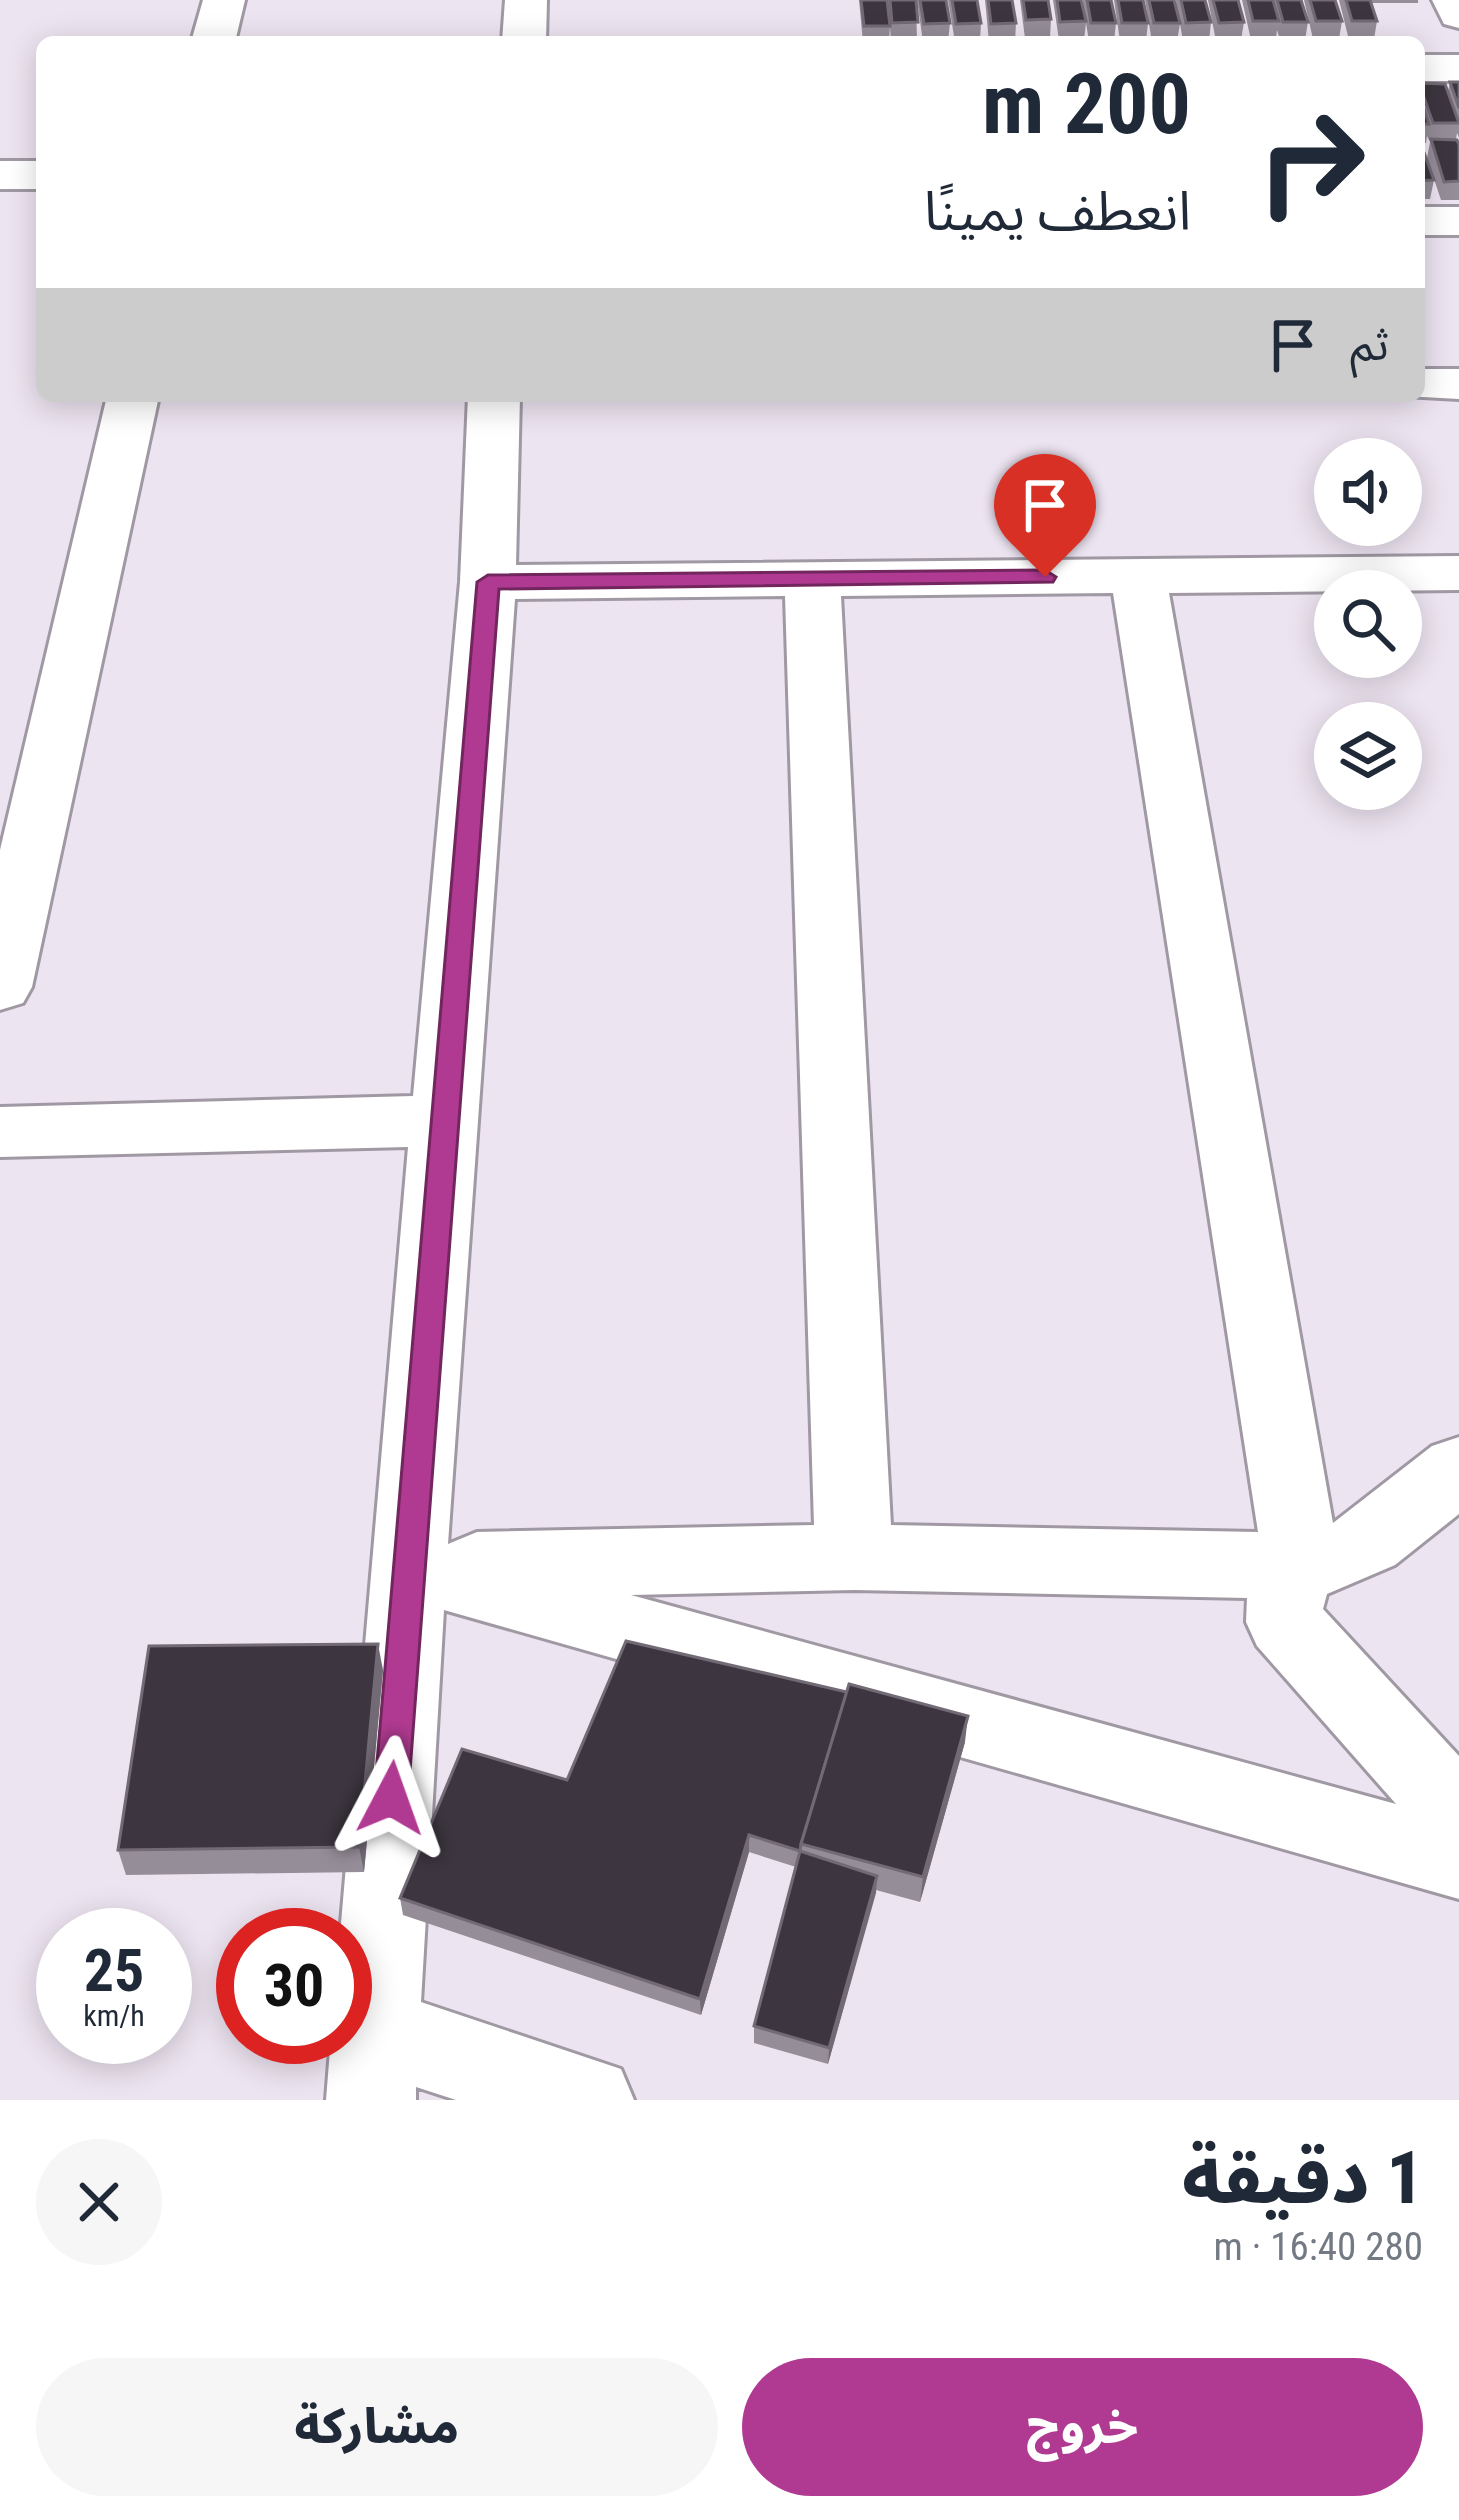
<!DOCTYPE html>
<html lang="ar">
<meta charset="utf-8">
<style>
:root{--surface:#fff;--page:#f6f6f7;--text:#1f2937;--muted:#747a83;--accent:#b03a91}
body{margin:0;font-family:"Roboto Condensed","Noto Sans Arabic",sans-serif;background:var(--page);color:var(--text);direction:rtl;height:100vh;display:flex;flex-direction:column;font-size:45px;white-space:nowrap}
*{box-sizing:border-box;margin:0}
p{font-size:39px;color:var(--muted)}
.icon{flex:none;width:66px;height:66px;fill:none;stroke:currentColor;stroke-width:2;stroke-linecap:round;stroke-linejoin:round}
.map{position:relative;height:2100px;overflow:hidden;direction:ltr}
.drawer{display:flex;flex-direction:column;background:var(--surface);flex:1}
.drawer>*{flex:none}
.banner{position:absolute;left:36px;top:36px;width:1389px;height:366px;border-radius:18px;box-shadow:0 6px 30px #0003;direction:rtl;background:#fff;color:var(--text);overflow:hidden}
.fabs{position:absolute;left:1314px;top:438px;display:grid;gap:24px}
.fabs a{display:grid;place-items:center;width:108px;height:108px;border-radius:50%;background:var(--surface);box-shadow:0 6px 30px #0003;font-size:60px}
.speed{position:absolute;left:36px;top:1908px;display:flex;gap:24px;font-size:60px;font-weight:700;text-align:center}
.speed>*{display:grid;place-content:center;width:156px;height:156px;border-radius:50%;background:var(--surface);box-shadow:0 6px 30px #0003;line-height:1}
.speed small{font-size:30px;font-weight:400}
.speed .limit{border:18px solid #d22;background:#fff;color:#111}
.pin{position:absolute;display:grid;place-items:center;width:102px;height:102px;color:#fff;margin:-123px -51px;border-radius:50% 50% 50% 0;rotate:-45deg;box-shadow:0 0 12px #0007}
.pin .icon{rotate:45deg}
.me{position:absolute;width:132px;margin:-66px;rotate:4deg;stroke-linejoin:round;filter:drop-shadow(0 0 9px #0008)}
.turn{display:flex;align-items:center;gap:42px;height:252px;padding:0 36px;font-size:54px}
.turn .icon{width:156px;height:156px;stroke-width:2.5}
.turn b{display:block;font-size:84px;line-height:102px}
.then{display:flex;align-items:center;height:114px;padding:0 36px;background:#0003;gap:24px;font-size:45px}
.round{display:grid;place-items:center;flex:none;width:126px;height:126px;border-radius:63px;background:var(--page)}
.head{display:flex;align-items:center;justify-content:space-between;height:204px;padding:0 36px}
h1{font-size:72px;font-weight:800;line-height:90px}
.button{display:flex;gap:24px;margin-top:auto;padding:24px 36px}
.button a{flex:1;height:138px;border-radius:72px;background:var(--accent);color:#fff;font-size:48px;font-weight:800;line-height:138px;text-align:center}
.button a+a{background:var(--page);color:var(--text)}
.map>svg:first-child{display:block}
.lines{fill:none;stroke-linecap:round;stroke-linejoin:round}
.minor-casing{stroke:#a098a3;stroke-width:6}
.minor{fill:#fff;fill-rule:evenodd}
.wall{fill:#958d98}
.shaded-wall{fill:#726a75}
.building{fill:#3d3640;stroke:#726a75;stroke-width:3}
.route{fill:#b03a91;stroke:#72265e;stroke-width:3}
</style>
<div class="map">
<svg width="1459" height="2100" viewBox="0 0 1459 2100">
<rect width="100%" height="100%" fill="#ede4f1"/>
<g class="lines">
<!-- minor casing -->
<g class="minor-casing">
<g id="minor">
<polygon points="203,0 245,0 235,42 191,42"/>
<polygon points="505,0 547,0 546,42 502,42"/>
<polygon points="1432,0 1459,0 1459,28 1444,24"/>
<rect x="1419" y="55" width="40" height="26"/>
<rect x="0" y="161" width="42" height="28"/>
<rect x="1419" y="207" width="40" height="28"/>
<polygon points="1419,369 1459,369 1459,399 1405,396 1419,396"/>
<polygon points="107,396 159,396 32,987 23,1003 0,1010 0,850"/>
<path d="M468,396H520L516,565L1459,556V590L1169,593L1333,1523L1432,1446L1459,1437V1514L1395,1565L1327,1594L1323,1609L1459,1756V1899L444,1610L421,2002L621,2069L634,2100H456L416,2087V2100H326L331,2037H345V1935H340L408,1147L0,1157V1107L413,1096L460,582ZM1113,593L1258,1532L891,1525L841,596ZM785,596L814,1525L477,1532L448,1544L515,599ZM854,1590L1247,1598L1246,1622L1257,1646L1396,1804L631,1595Z"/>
</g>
</g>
<!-- minor -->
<use href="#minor" class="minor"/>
</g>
<!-- wall -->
<g class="wall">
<polygon points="859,0 887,0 890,26 889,42 863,42"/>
<polygon points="888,0 916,0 917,41 891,41"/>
<polygon points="917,0 946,0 950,23 948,42 923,42"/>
<polygon points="948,0 977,0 981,23 980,41 955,42"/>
<polygon points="985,0 1012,0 1016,23 1015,42 989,42"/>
<polygon points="1020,0 1048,0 1051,19 1050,38 1025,38"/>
<polygon points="1053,0 1081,0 1082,5 1083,0 1111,0 1116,23 1114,41 1089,41 1086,23 1084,40 1059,40"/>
<polygon points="1114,0 1143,0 1148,23 1146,41 1120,41"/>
<polygon points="1145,0 1174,0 1175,4 1176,0 1205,0 1211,22 1209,41 1183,41 1180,24 1177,41 1152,42"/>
<polygon points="1208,0 1238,0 1244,22 1241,40 1216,41"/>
<polygon points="1242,0 1301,0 1308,22 1305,40 1280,40 1277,30 1276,39 1251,40"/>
<polygon points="1304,0 1335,0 1342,21 1339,39 1313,39"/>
<polygon points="1339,0 1418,0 1418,3 1371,3 1377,21 1374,39 1349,40"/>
<polygon points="1450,82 1459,82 1459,138 1457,133 1456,140 1459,145 1459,200 1441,200 1427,158 1430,142 1427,136 1426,143 1421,143 1434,180 1430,199 1419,199 1419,83 1448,92"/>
<polygon points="383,1670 364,1872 126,1875 118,1850"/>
<polygon points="965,1742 920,1902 876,1890 828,2064 754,2043 754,2026 796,1867 749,1852 701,2015 403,1915 400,1898"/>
</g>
<!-- shaded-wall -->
<g class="shaded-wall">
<polygon points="378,1644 383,1670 364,1872 359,1847"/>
<polygon points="968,1716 965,1742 920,1902 923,1877"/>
<polygon points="749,1835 749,1852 701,2015 700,1999"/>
<polygon points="877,1876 876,1893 828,2064 829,2048"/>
</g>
<!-- building -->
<g class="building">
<polygon points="861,0 887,0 890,26 864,26"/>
<polygon points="890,0 916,0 918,22 892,23"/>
<polygon points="920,0 946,0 950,23 924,24"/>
<polygon points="952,0 977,0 981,23 956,24"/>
<polygon points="988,0 1012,0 1016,23 991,24"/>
<polygon points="1023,0 1048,0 1051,19 1026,20"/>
<polygon points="1057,0 1081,0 1086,21 1060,22"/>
<polygon points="1087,0 1111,0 1116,23 1091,23"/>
<polygon points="1118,0 1143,0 1148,23 1122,23"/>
<polygon points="1149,0 1174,0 1180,23 1154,23"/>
<polygon points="1181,0 1205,0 1211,22 1186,23"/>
<polygon points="1213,0 1238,0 1244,22 1219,23"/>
<polygon points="1248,0 1273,0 1279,21 1253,21"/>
<polygon points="1277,0 1301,0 1308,22 1283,22"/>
<polygon points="1310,0 1335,0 1342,21 1316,21"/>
<polygon points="1346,0 1370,0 1377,21 1352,21"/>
<polygon points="1450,82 1459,82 1459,108"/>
<polygon points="1419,83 1445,84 1459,123 1433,123"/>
<polygon points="1419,95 1429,124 1419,124"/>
<polygon points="1419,139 1434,180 1419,181"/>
<polygon points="1431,139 1457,140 1459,145 1459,181 1444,182"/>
<polygon points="626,1641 847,1692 801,1844 800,1851 749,1835 700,1999 400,1898 462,1749 567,1780"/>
<polygon points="378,1644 359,1847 118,1850 149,1646"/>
<polygon points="849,1684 968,1716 923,1877 801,1844"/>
<polygon points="800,1851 877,1876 829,2048 754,2026"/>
</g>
<!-- route -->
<polygon class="route" points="1045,570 1056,577 1053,582 499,589 408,1798 403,1810 391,1814 379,1810 374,1798 477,582 488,575"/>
</svg>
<div class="fabs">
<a><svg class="icon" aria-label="sound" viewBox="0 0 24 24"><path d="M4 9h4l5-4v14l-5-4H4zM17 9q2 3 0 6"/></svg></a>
<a><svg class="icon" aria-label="search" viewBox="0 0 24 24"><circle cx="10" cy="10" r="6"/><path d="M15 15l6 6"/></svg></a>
<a><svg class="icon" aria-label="layers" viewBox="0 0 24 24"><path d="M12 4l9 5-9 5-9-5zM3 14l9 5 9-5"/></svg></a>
</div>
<div class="speed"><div>25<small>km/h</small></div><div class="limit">30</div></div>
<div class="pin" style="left:1045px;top:577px;background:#d93025"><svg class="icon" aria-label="arrive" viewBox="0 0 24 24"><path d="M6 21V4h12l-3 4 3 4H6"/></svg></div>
<svg class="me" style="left:391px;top:1798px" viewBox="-20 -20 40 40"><path d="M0-17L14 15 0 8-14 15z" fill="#b03a91" stroke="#fff" stroke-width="4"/></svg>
<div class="banner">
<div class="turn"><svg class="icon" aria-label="right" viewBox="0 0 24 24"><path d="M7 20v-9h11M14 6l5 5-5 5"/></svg><div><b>200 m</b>انعطف يمينًا</div></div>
<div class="then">ثم<svg class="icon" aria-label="arrive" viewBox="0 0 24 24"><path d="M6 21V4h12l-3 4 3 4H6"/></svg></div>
</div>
</div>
<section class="drawer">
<div class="head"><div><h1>1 دقيقة</h1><p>280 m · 16:40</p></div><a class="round"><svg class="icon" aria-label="close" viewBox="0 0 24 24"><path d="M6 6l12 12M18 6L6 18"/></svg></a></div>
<div class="button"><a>خروج</a><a>مشاركة</a></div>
</section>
